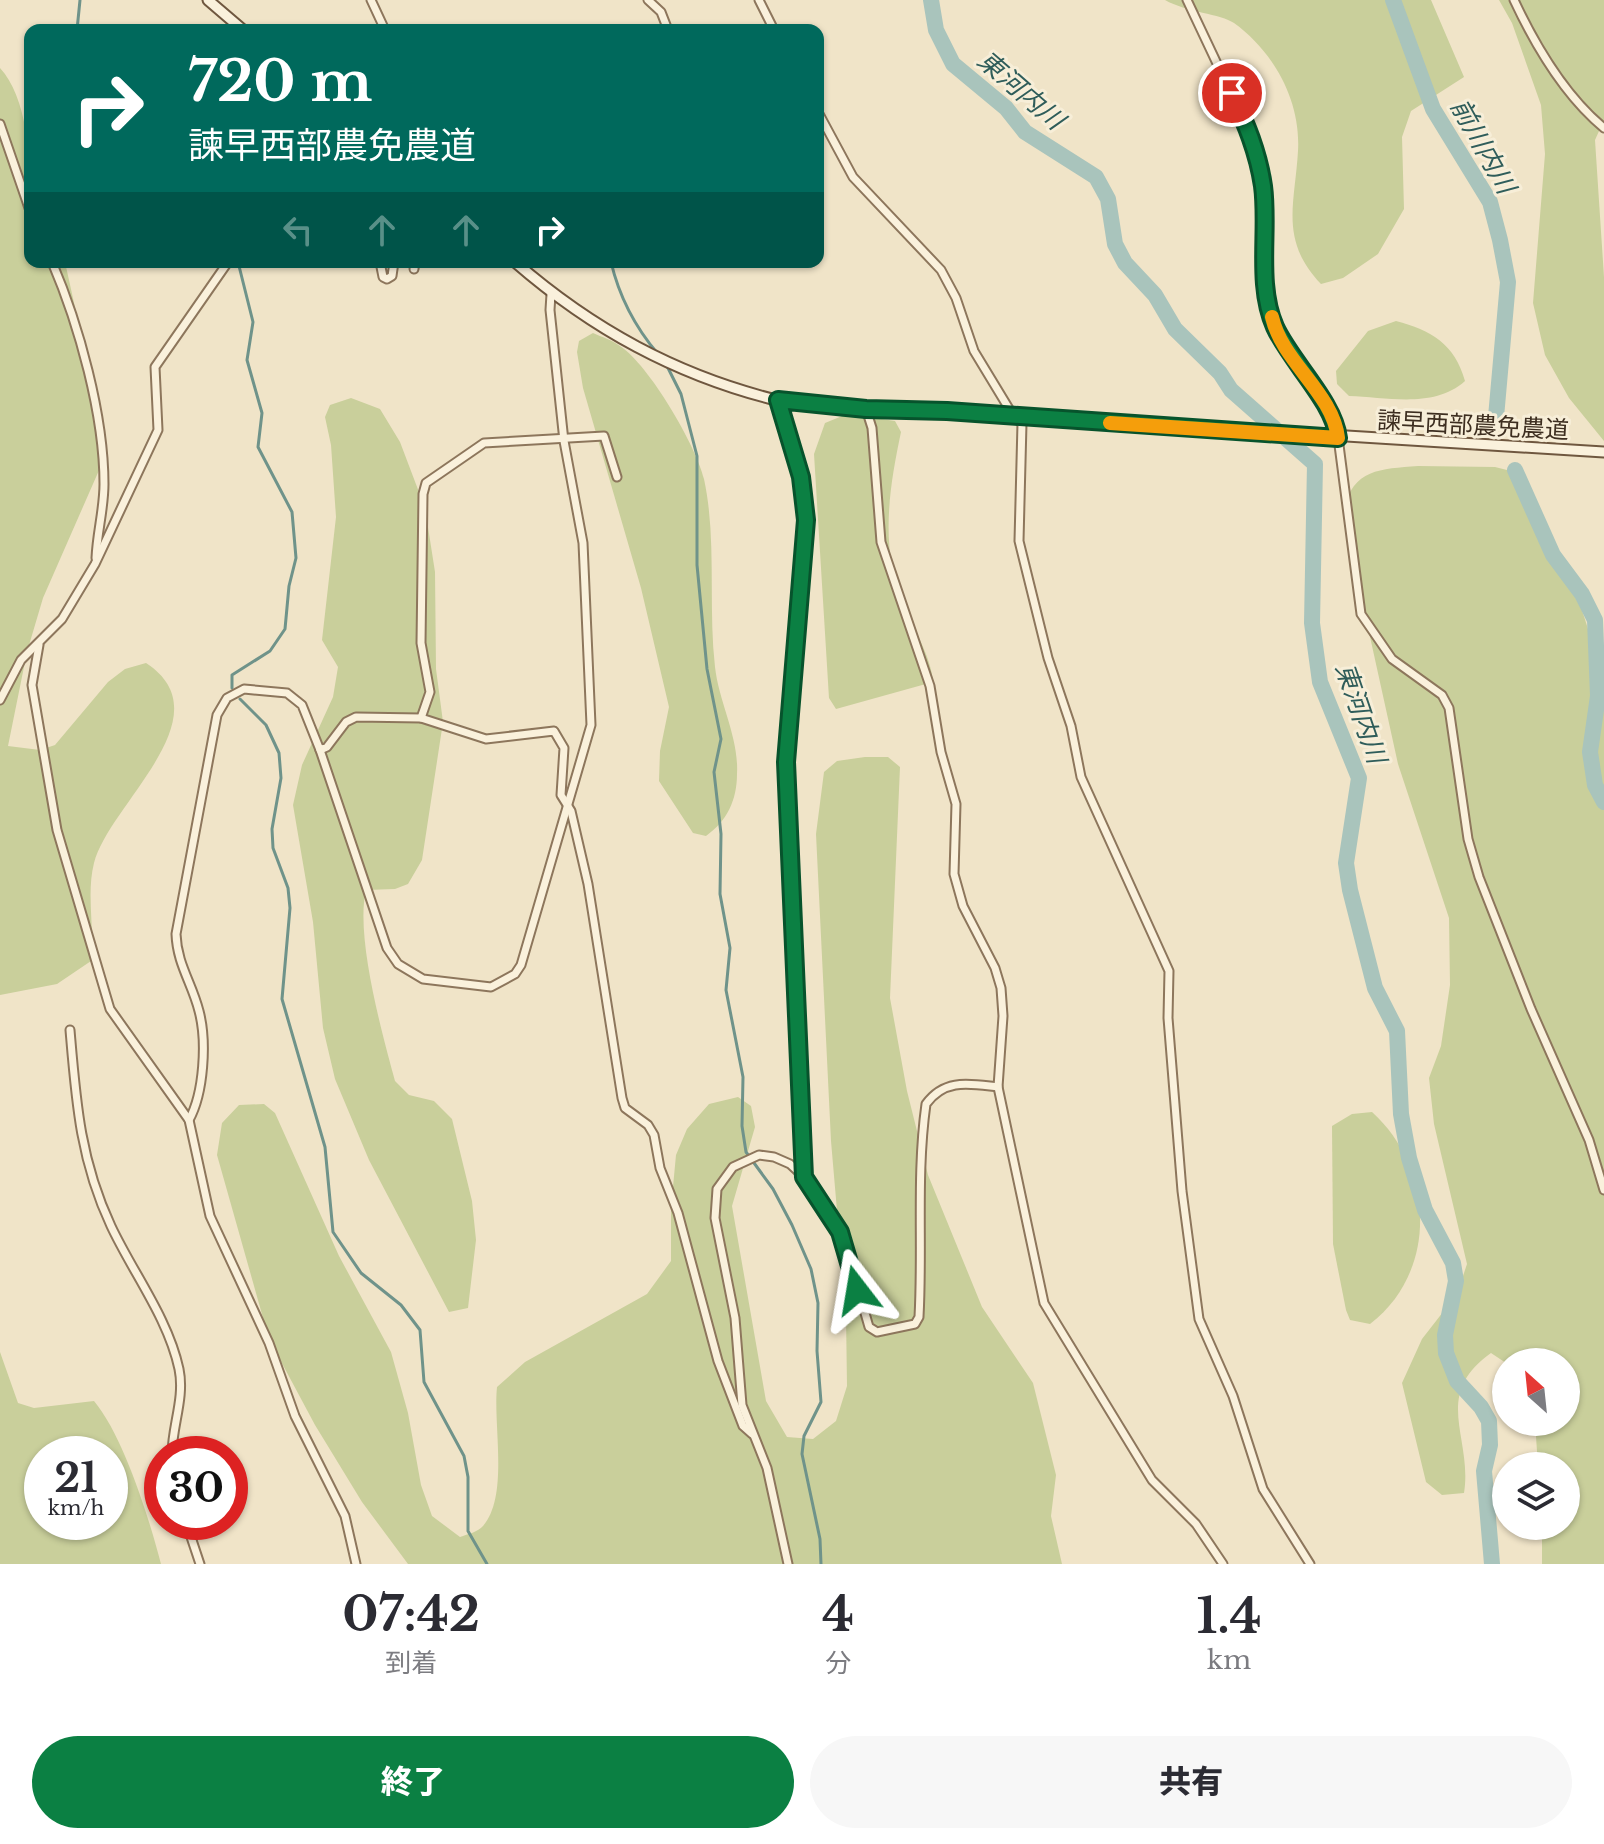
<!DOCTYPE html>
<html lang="ja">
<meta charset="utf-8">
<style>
:root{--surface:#fff;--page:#f7f7f7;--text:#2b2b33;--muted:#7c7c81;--accent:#0b8043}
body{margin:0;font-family:"Libre Baskerville","Noto Sans JP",serif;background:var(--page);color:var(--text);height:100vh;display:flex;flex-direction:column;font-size:30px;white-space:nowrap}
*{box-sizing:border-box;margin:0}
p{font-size:26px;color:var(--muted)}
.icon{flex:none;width:44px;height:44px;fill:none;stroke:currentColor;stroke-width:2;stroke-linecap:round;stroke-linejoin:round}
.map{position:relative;height:1564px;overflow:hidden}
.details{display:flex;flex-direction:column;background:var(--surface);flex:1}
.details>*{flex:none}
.hud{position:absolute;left:24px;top:24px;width:800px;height:244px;border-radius:16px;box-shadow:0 2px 6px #0004;background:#00695c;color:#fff;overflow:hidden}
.needle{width:52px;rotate:333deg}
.fabs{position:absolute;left:1492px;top:1348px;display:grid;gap:16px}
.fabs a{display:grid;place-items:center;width:88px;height:88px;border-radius:50%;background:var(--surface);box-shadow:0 2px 6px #0004;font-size:40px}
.speed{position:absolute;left:24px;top:1436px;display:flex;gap:16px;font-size:40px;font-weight:700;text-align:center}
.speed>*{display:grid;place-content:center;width:104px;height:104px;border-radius:50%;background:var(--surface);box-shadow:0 2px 6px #0004;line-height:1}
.speed small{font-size:20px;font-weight:400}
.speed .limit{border:12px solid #d22;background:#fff;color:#111}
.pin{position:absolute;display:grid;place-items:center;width:68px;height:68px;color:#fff;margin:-34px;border:4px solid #fff;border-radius:50%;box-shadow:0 2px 8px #0007}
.me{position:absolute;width:88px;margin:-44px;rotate:346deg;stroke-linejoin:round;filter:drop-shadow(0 0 6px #0008)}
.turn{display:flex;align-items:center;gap:28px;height:168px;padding:0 32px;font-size:36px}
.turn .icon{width:104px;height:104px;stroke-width:2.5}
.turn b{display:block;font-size:56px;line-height:68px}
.lanes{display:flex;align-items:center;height:76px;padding:0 32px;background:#0003;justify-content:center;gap:40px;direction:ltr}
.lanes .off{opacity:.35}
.eta{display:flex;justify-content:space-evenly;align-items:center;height:136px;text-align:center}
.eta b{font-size:48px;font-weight:800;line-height:56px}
.action{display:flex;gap:16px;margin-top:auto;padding:16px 32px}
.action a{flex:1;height:92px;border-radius:48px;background:var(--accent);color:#fff;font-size:32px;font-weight:800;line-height:92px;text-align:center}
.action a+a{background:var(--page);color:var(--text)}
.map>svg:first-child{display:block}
.green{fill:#c9cf9b;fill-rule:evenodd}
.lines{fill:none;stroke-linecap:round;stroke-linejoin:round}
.stream{stroke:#6f938a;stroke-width:3}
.river{stroke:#a9c4bc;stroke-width:16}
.street-casing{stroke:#8d765c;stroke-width:11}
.secondary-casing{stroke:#6f573f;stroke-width:13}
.street{stroke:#faf1dc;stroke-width:7}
.secondary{stroke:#faf1dc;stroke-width:9}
.route-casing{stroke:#07532c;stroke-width:20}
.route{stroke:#0b8043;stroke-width:14}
.slow{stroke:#f59e0b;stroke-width:14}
.labels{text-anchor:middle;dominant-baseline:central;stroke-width:6;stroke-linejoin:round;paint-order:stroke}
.street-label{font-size:24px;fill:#3d2e20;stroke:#f7eed8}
.water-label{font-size:26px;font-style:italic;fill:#2f5d5a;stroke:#f7eed8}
</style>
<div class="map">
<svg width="1604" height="1564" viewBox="0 0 1604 1564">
<rect width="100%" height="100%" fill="#f0e4c8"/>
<!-- green -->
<g class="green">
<path d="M1165,0H1431L1464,77L1411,111L1402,137L1404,209L1378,254L1343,278L1321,284C1279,240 1295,204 1298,151C1301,101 1274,52 1234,23C1221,14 1186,12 1165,0Z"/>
<polygon points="1499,0 1604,0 1604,120 1595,140 1604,277 1604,441 1569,398 1545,355 1533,303 1545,154 1541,105 1512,23"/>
<path d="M0,68C38,110 30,208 30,262H65L89,371L100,468L43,598L27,652L8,746L40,750L55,745L108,682L125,669L146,663C227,716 109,804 94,863C86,895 95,928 91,961L57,984L0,995Z"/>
<path d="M1396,321C1431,330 1455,344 1465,381C1434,409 1387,397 1349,396L1337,384L1336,371L1368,331Z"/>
<path d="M593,333C602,337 612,340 620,346C649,365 696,445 704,479C717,539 708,605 715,667C719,703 739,737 737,774C737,800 727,821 706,836L693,833L659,781L660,751L669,707L641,588L583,388L577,352L579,341Z"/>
<path d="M351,398L380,409L400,442L425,508L435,572L436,669L443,722L422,860L408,884L395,889L366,890C355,936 382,1033 395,1081L409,1095L434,1101L452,1119L472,1201L476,1240L468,1308L449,1312L369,1160L335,1079L323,1028L313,922L293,805L302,765L333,697L338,667L322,640L336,517L331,445L325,417L330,405Z"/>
<path d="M847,414L895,421L901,432C889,489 880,546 902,602C912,627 931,655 933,682L836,709L829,698L814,454L825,423Z"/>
<path d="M1418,466L1495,467L1519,473C1558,539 1589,616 1604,692V1564H1542V1526H1566V1466H1538L1535,1422H1566V1362L1506,1363L1491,1353C1431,1396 1473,1437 1464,1493L1442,1495L1426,1482L1402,1383L1422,1339L1457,1294L1467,1264L1434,1124L1429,1078L1441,1046L1450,985L1449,918L1398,764L1343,514C1351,469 1379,469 1418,466Z"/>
<path d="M865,757H888L900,767L890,998L907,1091L928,1175L982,1307L1033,1383L1056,1475L1051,1516L1062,1564H408L362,1502L315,1425L269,1339L217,1155L222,1123L239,1105L264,1104L275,1113L339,1256L391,1352L408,1413L421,1485L432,1516L460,1537C468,1534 478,1532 483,1526C509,1496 493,1426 497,1387L525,1362L647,1294L671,1261V1208L676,1155L687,1129L709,1104L738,1097L751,1106L755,1127L732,1206L766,1401L787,1437L813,1439L836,1421L847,1386L846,1315L831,1141L816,834L824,772L837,761Z"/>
<path d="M1372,1112C1434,1168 1439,1271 1370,1324L1350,1320L1346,1310L1333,1244L1332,1126L1352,1114Z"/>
<path d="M0,1352L18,1403L34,1408L94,1401C124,1437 149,1518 161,1564H0ZM42,1454H110V1522H42Z"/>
</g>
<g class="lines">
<!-- stream -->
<g class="stream">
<polyline points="77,30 80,0"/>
<path d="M611,262C619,296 635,327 658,354"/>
<polyline points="667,366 681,394 697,456 697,565 707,669 721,739 714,772 721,834 720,894 730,948 726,990 743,1077 742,1126 746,1152 773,1189 792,1225 811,1269 818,1303 817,1351 821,1402 804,1436 802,1454 820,1539 821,1564"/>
<polyline points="232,688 232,675 270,651 285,629 289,586 296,558 292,512 258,447 262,413 247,360 253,322 238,262"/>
<polyline points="240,699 266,725 279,753 281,778 272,829 273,848 288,888 290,908 282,999 325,1147 333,1232 361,1273 401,1305 420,1330 424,1382 464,1456 468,1477 468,1531 487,1564"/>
</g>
<!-- river -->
<g class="river">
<polyline points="931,0 936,30 953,64 1006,108 1025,132 1096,177 1108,199 1115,244 1125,263 1155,295 1175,329 1220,373 1231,390 1315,464 1312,623 1320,682 1359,778 1346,863 1350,890 1375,988 1397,1031 1401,1114 1409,1158 1425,1210 1453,1263 1456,1281 1445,1335 1446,1353 1457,1381 1481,1407 1489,1421 1490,1445 1484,1471 1492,1564"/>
<polyline points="1393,0 1433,109 1490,202 1500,240 1508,282 1496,417"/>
<polyline points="1515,470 1553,555 1582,594 1595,620 1598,696 1590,752 1595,785 1604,802"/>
</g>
<!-- street casing -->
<g class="street-casing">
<g id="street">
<polyline points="371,0 385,30"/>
<polyline points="648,0 661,12 668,30"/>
<polyline points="759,0 774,30"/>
<polyline points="1187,0 1254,142 1263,187 1268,299 1274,324 1336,422 1361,614 1392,659 1442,695 1449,708 1468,839 1479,877 1531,1009 1589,1140 1604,1190"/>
<path d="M1514,0C1536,47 1564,95 1604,128"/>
<polyline points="818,112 853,177 941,270 956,298 974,351 1014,417 1022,423 1019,541 1048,658 1071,726 1081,777 1169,971 1168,1018 1182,1191 1199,1319 1233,1396 1263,1489 1310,1564"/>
<polyline points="0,124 30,211"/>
<path d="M52,262C79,325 104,415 104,484C104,509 97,533 96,558"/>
<polyline points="380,262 383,277 387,279 392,276 394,262"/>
<polyline points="414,269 415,262"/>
<polyline points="778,400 801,477 806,520 786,762 804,1177"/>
<polyline points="866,409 872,428 881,542 930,686 941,752 956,804 954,874 963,906 995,968 1001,988 1003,1016 998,1087 1044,1303 1152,1480 1196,1524 1223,1564"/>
<polyline points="39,645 32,685 57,830 110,1009 189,1120 210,1216 269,1343 295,1416 345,1516 356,1564"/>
<polyline points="0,700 21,660 62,619 95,564 158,430 155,367 228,262"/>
<polyline points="421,718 430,692 421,643 423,494 426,483 484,443 604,436 617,477"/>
<polyline points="320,750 387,948 398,964 423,979 491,987 515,974 521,965 591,725 583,543 564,441 550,310 551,294"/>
<path d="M70,1030C76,1101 80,1160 111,1226C133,1273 168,1318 179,1369C185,1398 172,1426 172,1454"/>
<path d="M189,1120C204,1093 207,1041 199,1011C192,983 177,964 176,934L217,715L227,698L244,689L287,693L302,705L320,750L327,747L346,722L356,717L421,718L486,739L554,731L564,748L561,795L571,811L588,884L622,1098L625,1108L648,1125L654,1135L660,1168L678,1213L718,1361L743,1426L752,1434"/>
<polyline points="186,1522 200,1564"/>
<path d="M788,1564L767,1468L742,1405L735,1318L715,1218L717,1189L733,1167L759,1155L774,1157L790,1164L804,1177L833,1217L846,1247L869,1327L877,1332L915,1324L919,1317C923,1244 916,1176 926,1104C945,1078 970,1084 998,1087"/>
</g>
</g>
<!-- secondary casing -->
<g class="secondary-casing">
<g id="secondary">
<polyline points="208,0 243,30"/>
<path d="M515,262C592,329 676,375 776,400C831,413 891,408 947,411L1604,452"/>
</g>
</g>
<!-- street -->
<use href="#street" class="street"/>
<!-- secondary -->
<use href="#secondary" class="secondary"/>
</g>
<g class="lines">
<!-- route casing -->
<g class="route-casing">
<path id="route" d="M857,1290L840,1232L804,1177L786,762L806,520L801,477L778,400L866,409L947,411L1338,438C1334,402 1291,362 1275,327C1256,284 1269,230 1263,186C1258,152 1246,124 1232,93"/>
</g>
<!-- route -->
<use href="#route" class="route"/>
<!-- slow -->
<path class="slow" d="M1110,423L1338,438C1333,393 1282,362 1272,317"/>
</g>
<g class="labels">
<!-- street labels -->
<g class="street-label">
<text transform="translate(1473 425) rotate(3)">諫早西部農免農道</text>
</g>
<!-- water labels -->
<g class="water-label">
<text transform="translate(1021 90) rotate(41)">東河内川</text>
<text transform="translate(1483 146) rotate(61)">前川内川</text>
<text transform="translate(1361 713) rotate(71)">東河内川</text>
</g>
</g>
</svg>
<div class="fabs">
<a><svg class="needle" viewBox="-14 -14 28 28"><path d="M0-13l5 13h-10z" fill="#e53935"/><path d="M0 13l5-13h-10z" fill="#7c7c81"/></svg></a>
<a><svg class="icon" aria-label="layers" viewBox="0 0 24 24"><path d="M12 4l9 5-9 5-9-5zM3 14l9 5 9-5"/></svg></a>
</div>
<div class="speed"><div>21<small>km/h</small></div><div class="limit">30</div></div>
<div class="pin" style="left:1232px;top:93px;background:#d93025"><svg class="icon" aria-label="arrive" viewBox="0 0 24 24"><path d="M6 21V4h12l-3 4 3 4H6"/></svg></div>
<svg class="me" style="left:857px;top:1290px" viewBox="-20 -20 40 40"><path d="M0-17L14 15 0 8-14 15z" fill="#0b8043" stroke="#fff" stroke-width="4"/></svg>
<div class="hud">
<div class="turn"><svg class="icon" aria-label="right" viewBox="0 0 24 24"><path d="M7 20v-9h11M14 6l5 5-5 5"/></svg><div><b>720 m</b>諫早西部農免農道</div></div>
<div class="lanes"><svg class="icon off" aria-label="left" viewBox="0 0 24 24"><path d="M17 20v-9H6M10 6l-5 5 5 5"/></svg><svg class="icon off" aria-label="ahead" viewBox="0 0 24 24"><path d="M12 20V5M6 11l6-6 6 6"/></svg><svg class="icon off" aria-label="ahead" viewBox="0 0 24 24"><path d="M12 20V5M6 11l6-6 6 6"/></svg><svg class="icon" aria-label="right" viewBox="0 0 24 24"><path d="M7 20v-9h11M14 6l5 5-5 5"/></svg></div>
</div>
</div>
<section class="details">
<div class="eta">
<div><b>07:42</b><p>到着</p></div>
<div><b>4</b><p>分</p></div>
<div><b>1.4</b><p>km</p></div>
</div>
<div class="action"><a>終了</a><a>共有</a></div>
</section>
